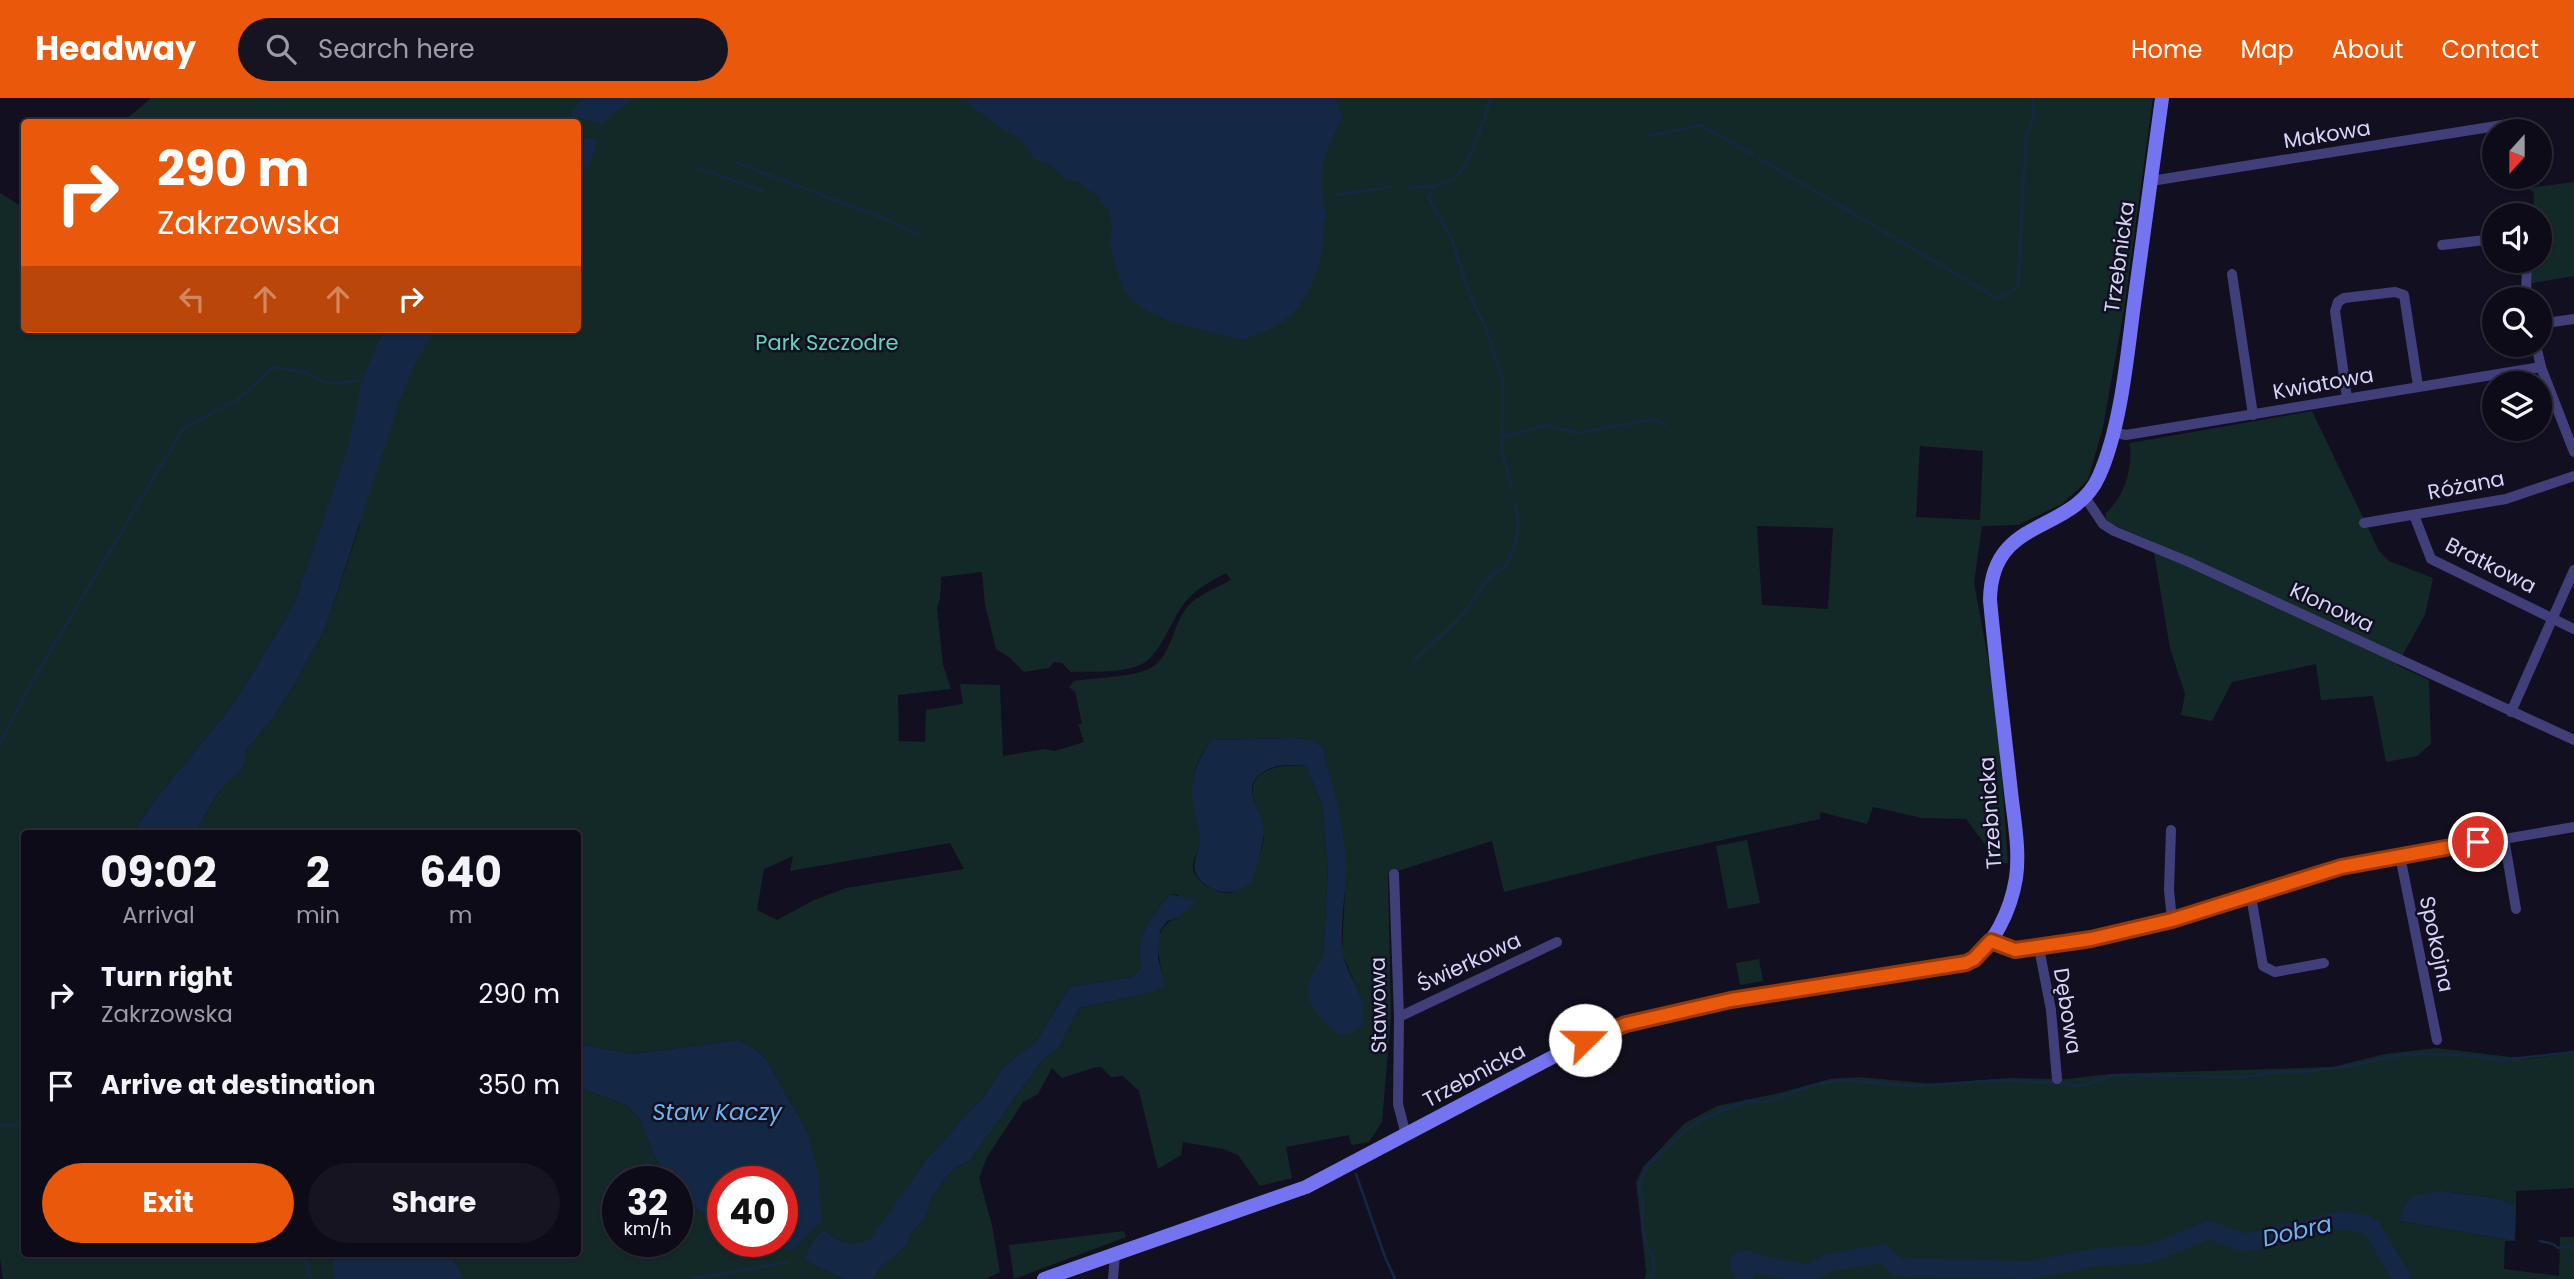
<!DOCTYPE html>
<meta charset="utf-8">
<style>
:root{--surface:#0e0b18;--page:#171421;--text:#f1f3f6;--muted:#9b9ba2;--line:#2e2b37;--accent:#ea580c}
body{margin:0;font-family:Poppins,sans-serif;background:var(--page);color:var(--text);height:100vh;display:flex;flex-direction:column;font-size:26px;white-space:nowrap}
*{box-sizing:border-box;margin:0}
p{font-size:23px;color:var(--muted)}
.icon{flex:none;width:38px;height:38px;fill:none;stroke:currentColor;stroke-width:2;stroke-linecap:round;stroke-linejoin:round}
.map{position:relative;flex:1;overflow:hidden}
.side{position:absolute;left:21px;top:732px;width:560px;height:427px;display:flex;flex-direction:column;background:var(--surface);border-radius:7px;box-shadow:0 2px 5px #0004,0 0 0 2px var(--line)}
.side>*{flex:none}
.guide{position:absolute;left:21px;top:21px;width:560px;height:214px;border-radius:7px;box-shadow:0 2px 5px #0004,0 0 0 2px var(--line);background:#ea580c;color:#fff;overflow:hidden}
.needle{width:46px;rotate:201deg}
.tools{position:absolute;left:2482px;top:21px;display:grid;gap:14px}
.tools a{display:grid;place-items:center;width:70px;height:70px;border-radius:50%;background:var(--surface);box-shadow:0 2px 5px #0004,0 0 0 2px var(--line);font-size:35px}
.speed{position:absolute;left:602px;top:1068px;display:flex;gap:14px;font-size:35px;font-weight:700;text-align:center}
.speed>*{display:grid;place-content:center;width:91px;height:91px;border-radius:50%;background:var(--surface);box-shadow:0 2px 5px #0004,0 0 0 2px var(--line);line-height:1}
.speed small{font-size:18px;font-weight:400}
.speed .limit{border:10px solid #d22;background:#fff;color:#111}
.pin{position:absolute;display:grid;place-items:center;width:60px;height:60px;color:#fff;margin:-30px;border:4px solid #fff;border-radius:50%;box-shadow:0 2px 7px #0007}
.me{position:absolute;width:77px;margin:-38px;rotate:68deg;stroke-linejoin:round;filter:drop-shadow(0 0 5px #0008)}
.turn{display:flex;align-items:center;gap:24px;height:147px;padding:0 21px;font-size:32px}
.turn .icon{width:91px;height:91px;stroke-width:2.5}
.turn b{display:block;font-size:49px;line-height:60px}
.lanes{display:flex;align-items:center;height:66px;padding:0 21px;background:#0003;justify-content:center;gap:35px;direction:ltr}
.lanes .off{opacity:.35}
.eta{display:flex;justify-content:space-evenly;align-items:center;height:119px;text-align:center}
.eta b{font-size:42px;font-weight:700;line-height:49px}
.button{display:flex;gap:14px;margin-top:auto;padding:14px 21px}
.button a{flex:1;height:80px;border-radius:42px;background:var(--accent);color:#fff;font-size:28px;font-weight:700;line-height:80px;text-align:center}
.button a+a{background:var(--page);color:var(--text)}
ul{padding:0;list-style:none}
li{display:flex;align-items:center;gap:21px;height:91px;padding:0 21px}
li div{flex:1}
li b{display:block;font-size:26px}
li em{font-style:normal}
header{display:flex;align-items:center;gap:42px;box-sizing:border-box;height:98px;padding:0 35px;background:var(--accent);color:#fff}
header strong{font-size:33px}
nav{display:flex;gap:38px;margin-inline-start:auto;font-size:24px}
.search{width:490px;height:63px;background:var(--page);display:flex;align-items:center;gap:18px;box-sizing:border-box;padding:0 24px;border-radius:38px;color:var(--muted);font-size:26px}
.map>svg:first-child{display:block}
.green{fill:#132928;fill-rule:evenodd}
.water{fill:#142845}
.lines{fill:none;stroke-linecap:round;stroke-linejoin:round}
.stream{stroke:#142845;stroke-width:2.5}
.river{stroke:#142845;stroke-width:18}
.street{stroke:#413f7a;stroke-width:10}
.secondary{stroke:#7574f0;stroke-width:14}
.route-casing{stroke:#983908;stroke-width:18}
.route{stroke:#ea580c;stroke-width:12}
.labels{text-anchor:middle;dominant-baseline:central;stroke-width:5;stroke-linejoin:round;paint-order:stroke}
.street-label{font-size:21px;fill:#d7d3fa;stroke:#120f20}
.park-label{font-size:21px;fill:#67d2b6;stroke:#120f20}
.water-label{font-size:23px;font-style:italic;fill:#6cb4f0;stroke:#120f20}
</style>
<header>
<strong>Headway</strong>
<div class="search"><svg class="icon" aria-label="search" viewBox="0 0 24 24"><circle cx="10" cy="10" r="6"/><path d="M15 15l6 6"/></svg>Search here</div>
<nav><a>Home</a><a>Map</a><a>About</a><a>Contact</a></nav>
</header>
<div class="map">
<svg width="2574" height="1181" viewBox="0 0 2574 1181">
<rect width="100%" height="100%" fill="#120f20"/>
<!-- green -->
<g class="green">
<path d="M151,0H2153L2124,212L2103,329L2088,382L2062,406L2018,427L1982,428L1974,485L1997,610L2008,765H1999L1966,721L1922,720L1873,709L1867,726L1820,714V721L1653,757L1504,794L1492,743L1388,776L1391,918L1382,1024L1369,1044L1351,1047L1349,1037L1286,1049L1292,1080L1260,1088L1238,1057L1223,1051L1183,1044L1181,1057L1158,1071L1139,993L1123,978L1111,979L1101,969L1093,970L1062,980L1052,970L1038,996L1023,1004L987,1059L979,1080L992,1127L1000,1174L985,1181H874L880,1170L907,1148L910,1137L926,1118L932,1098L952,1072L970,1062L1040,965L1059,949L1079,910L1154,894L1164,884C1159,861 1149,828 1178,820V797L1170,796C1158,811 1142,829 1140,850C1138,863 1146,869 1132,879L1070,889L1036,943L1002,970L983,999L928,1059L871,1141C850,1151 841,1144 823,1132L812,1144L803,1162L843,1181H461V1175L449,1155H578V989L628,1008L640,1022L654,1057L670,1083H618V1143H677V1091L700,1113L723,1123V1143H768L780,1152L822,1123L806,1031L766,961L754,950L738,942L633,956L578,946V735H195L215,700L229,680L241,674L245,664V654L272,621L295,585L326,529L360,427L326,414L294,506L234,605L155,702L132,735H24V1155H334V1181H3L0,1160V95L24,110V231H578V24H123ZM1920,348L1983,353L1980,422L1916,419ZM1757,428L1833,430L1828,511L1762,507ZM982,474L985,507L996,551L1010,560L1024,574L1049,570L1054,564L1062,565L1071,574C1094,573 1121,576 1142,566C1161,557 1172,519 1186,503C1197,490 1211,483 1226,475L1231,482C1217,490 1201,495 1189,507C1173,524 1173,554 1154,568C1137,580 1095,579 1074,583L1069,589L1075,594L1082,626H1078L1084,644L1055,653L1045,651L1003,658L1000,587L960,586L963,606L926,612L925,644L899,643L898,597L951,591L943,567L937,510L940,501L941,479ZM1295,640L1313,642L1323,650L1343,736L1346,769L1342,855L1362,903L1323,858L1328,772L1322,707L1306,668C1287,666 1248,668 1253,698C1255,710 1264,721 1264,734C1265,749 1255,768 1251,782C1246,786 1239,792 1233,794C1219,798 1190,783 1193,766C1195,757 1201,749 1201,740C1202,696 1178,685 1212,642ZM950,745L964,771L846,790L814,802L777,822L757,812L764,771L793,758L790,773Z"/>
<polygon points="2574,84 2574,178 2532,185 2532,163 2539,163 2539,117 2533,117 2534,95 2528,90"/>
<path d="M2312,313L2379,453L2389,463L2433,480L2425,517L2397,567L2429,582L2431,646L2417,658L2386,664L2373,598L2321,602L2316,566L2232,584L2212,623L2181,617L2185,596L2170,550L2152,443L2106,424V415C2126,396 2132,372 2130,345Z"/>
<polygon points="1747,742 1760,805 1728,811 1716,748"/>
<polygon points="1759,861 1763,883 1740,887 1736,865"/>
<polygon points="2437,950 2527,961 2574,955 2574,1090 2516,1093 2516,1108 2496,1100 2442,1093 2400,1123 2515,1143 2505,1143 2504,1171 2559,1178 2560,1139 2574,1139 2574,1181 1645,1181 1646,1173 1636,1084 1643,1069 1685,1025 1717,1008 1783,994 1830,981 1859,979 1934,986 2011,980 2066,981 2111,976 2333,969 2385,956"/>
<polygon points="1124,1133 1126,1139 1014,1181 1009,1147"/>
</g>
<!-- water -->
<g class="water">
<polygon points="583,0 633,0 601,26 570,17"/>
<path d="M967,0H1336L1342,20C1322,61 1316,74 1327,120L1324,122C1325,171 1304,227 1250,238L1248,241H1238L1197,231L1168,222L1147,213L1132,202L1123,189L1113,162L1110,145L1112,126L1108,112L1096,97L1077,83L1067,82L1048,66L1035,62L1019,39L1002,31L969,6Z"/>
<polygon points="578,38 597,43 591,64 578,81"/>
<path d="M384,231H436L418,260L401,299L326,529L295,585L272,621L245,654V664L241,674C217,687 209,713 195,735H132L155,702L234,605L294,506L348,349L362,282Z"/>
<path d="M1295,640L1313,642L1323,650C1332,690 1346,729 1346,770C1346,794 1339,835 1343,856C1347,878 1367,899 1363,921C1361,934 1349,936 1339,937L1316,915L1308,899V884L1323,858L1328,772L1322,707L1306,668C1290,666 1268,666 1256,680C1244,696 1263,715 1264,731C1265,739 1256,775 1251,783C1246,790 1236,794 1228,794C1217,794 1208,790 1200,782C1188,768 1199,758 1200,742C1201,734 1197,724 1195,716C1188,688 1194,665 1212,642Z"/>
<path d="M1170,796L1196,803L1178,820L1167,823L1160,833L1158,860L1164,884L1161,890L1154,894L1079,910L1059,949L1040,965L970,1062L952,1072L932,1098L926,1118L910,1137L907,1148L880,1170L874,1181H843L803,1162L812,1144L823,1132C841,1144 850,1151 871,1140L928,1059L983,999L1002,970L1036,943L1070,889L1132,879C1146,869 1138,863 1140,849C1142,829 1158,811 1170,796Z"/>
<polygon points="738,942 754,950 766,961 806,1031 818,1075 822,1123 793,1152 780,1152 768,1143 782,1143 782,1083 723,1083 723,1123 700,1113 677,1091 677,1083 670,1083 654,1057 640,1022 628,1008 578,989 578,946 633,956"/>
<path d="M2442,1093L2496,1100L2516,1108L2515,1143L2400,1123C2407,1094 2414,1098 2442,1093Z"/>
<polygon points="334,1155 449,1155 461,1175 461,1181 334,1181"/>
</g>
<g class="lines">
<!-- stream -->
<g class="stream">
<polyline points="1648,38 1700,27 1754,57"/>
<polyline points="1759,60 1998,201 2018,189 2026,38 2034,18 2032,0"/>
<polyline points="734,64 875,117 917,136"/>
<polyline points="695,69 762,93"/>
<polyline points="1435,88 1428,99 1452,142 1469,195 1486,230 1503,283 1502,339 1547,327 1577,335 1654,321 1666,328"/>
<path d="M1411,90C1424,89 1438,89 1450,83C1469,73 1484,21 1491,0"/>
<polyline points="1336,97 1391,89"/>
<polyline points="336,285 363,282"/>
<polyline points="1502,339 1502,354 1512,390"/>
<path d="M1414,562C1429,548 1445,535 1459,521C1476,503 1482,478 1506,469C1517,444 1521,432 1515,405"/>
<polyline points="0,645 36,577 183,331 237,302 274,269 308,275 324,284 333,285"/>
<polyline points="2060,985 2077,988 2088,986 2112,977 2245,979 2276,974 2305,974 2349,968 2404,956 2462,957 2503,962 2574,954"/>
<polyline points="0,1027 24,1027"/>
<polyline points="1356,1076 1385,1159 1395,1181"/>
<polyline points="2540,1143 2553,1146 2558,1150 2569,1148 2574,1151"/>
<polyline points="303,1155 311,1181"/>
<polyline points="692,1181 788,1164"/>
<path d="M1651,1181C1660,1159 1646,1153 1643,1134C1641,1118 1647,1106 1639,1091L1642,1079L1649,1066L1677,1040L1700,1022L1747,1003L1766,1004L1811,988L1839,982L1913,988L2001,982L2055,985"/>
</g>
<!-- river -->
<path class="river" d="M1743,1181L1745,1175L1739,1167L1740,1163L1746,1161C1762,1170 1790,1171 1809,1176L1828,1165L1884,1155L1897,1169L2030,1172L2097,1159L2150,1156L2209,1132L2246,1145L2341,1122L2364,1126L2372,1130L2402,1181"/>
<!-- street -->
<g class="street">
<polyline points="2151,83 2509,26"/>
<polyline points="2442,147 2494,141"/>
<polyline points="2232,176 2253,317"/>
<polyline points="2526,201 2527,163"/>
<polyline points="2539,226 2574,221"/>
<polyline points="2536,247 2541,269 2574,354"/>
<polyline points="2347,300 2335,213 2338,204 2344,200 2395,194 2404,197 2418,288"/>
<polyline points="2112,334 2126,337 2541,269"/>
<polyline points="2085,399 2103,426 2114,433 2189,464 2574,642"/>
<polyline points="2414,417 2431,461 2574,531"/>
<polyline points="2364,425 2506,401 2574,378"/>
<polyline points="2511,614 2574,472"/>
<polyline points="2171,732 2169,792 2172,822"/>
<polyline points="2504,740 2516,811"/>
<polyline points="2400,758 2437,942"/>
<polyline points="1394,776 1399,919 1398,1006 1406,1037"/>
<polyline points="2251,798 2263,868 2275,874 2324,865"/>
<polyline points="1991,843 2015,852 2091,841 2172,822 2341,769 2574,729"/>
<polyline points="2039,850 2051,912 2057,981"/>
<polyline points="1399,919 1557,844"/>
<polyline points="1113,1181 1115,1157"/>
</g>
<!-- secondary -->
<path class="secondary" d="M1044,1181L1306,1089L1600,934C1719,895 1845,890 1966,865C1994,850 2011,811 2016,780C2020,752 2014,722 2011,694C2004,630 1996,566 1990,502C1991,417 2073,437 2099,378C2121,329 2127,259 2134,206C2143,137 2153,69 2162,0"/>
</g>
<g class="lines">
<!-- route casing -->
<g class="route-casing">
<polyline id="route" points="1585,942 1626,926 1731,902 1966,865 1974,861 1991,843 2015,852 2091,841 2172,822 2341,769 2478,744"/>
</g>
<!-- route -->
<use href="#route" class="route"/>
</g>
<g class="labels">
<!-- street labels -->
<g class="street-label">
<text transform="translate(2327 36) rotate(-9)">Makowa</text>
<text transform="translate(2119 159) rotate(-82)">Trzebnicka</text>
<text transform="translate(2323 285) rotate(-10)">Kwiatowa</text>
<text transform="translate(2466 387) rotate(-11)">Różana</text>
<text transform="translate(2491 467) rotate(27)">Bratkowa</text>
<text transform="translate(2332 509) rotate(25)">Klonowa</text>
<text transform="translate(1990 715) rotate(-94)">Trzebnicka</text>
<text transform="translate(2437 846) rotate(78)">Spokojna</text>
<text transform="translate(1469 864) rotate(-25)">Świerkowa</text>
<text transform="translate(1378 907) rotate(-91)">Stawowa</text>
<text transform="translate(2068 913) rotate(81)">Dębowa</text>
<text transform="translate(1474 977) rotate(-28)">Trzebnicka</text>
</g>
<!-- park labels -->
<g class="park-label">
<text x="827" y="244">Park Szczodre</text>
</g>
<!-- water labels -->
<g class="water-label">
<text x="717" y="1014">Staw Kaczy</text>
<text transform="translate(2297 1133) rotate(-13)">Dobra</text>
</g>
</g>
</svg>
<div class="tools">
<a><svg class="needle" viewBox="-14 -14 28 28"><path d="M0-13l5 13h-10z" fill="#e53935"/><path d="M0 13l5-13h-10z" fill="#9b9ba2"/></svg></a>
<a><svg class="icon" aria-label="sound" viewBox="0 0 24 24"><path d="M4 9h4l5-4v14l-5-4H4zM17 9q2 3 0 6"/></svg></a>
<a><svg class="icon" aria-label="search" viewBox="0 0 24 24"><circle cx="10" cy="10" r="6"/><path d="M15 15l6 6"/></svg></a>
<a><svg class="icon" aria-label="layers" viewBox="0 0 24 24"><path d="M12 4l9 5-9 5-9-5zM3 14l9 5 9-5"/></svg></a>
</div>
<div class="speed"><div>32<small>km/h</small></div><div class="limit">40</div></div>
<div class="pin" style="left:2478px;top:744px;background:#d93025"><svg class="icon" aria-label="arrive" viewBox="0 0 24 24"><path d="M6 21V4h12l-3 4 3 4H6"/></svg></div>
<svg class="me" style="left:1585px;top:942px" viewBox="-20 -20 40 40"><circle r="19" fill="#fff"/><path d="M0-13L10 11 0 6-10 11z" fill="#ea580c"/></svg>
<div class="guide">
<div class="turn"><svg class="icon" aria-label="right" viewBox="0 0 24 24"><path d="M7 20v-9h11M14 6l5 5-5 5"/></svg><div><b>290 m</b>Zakrzowska</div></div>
<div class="lanes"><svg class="icon off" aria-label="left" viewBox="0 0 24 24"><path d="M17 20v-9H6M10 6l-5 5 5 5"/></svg><svg class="icon off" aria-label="ahead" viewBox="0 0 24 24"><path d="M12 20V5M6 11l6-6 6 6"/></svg><svg class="icon off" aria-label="ahead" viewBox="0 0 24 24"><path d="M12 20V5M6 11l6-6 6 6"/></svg><svg class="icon" aria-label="right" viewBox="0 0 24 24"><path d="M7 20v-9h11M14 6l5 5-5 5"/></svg></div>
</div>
<section class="side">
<div class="eta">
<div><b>09:02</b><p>Arrival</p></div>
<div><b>2</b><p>min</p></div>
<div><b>640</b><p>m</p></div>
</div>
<ul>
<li><svg class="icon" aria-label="right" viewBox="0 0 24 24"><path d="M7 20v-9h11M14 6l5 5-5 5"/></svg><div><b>Turn right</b><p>Zakrzowska</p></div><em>290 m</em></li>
<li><svg class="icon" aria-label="arrive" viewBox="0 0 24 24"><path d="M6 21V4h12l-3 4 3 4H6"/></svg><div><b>Arrive at destination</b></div><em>350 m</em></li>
</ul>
<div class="button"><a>Exit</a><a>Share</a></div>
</section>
</div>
